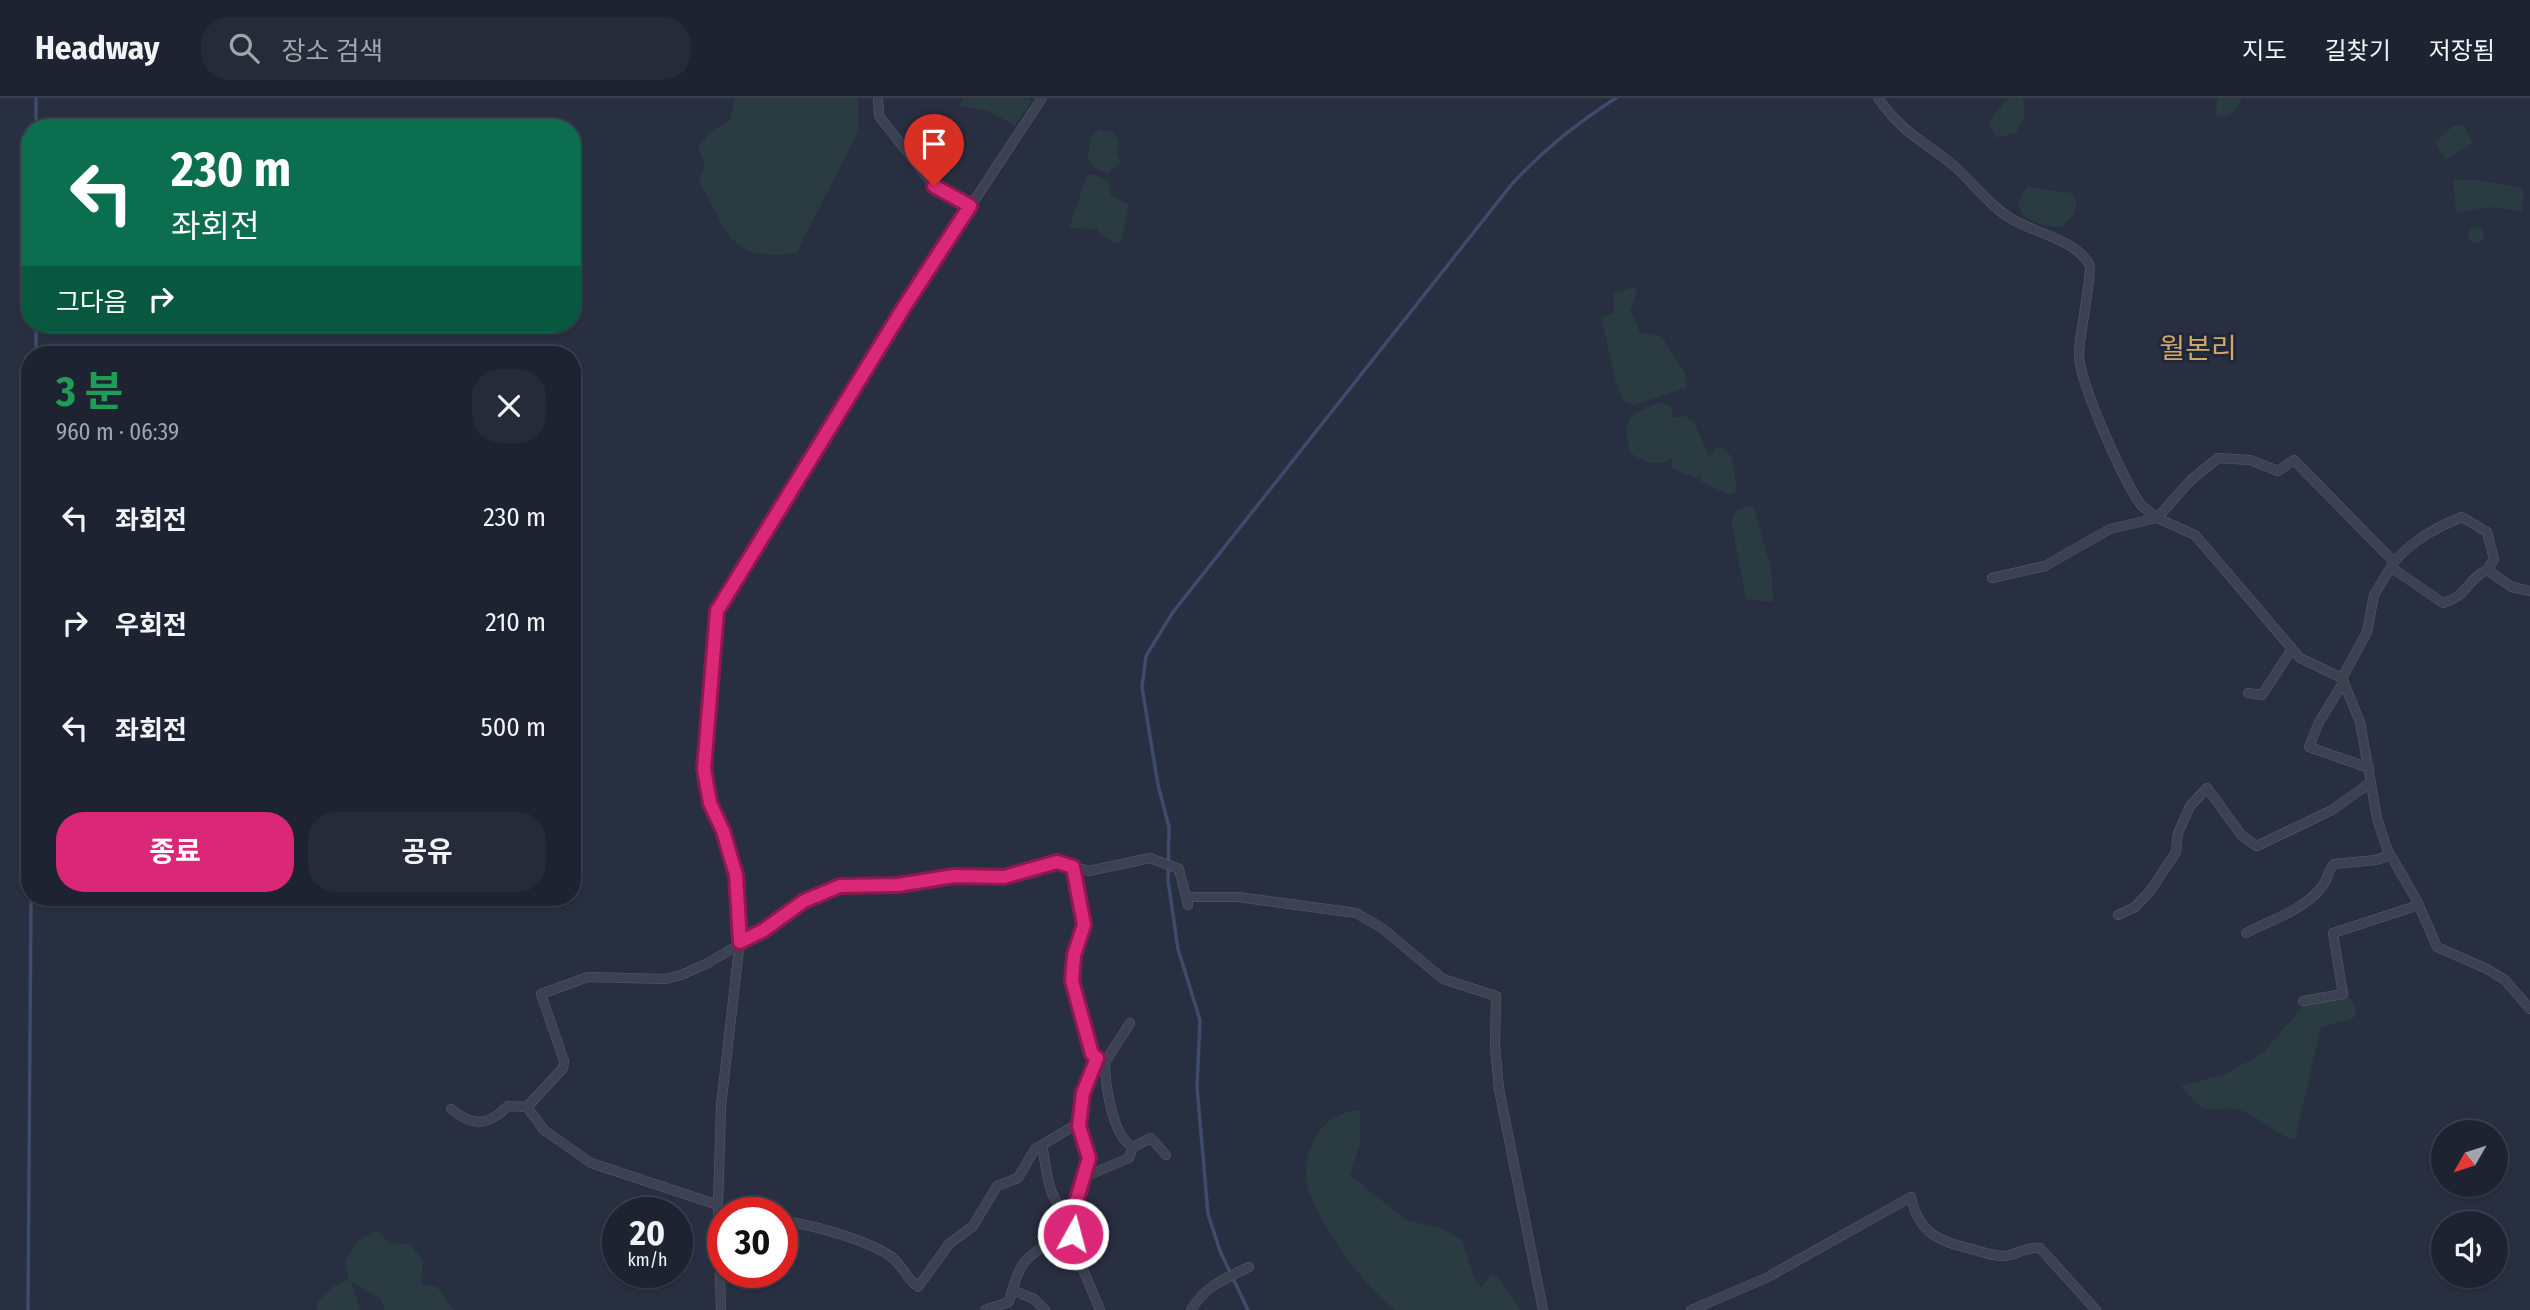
<!DOCTYPE html>
<html lang="ko">
<meta charset="utf-8">
<style>
:root{--surface:#1e2331;--page:#262b39;--text:#f1f3f6;--muted:#a1a4ab;--line:#3c404d;--accent:#db2777}
body{margin:0;font-family:"Fira Sans Condensed","Noto Sans KR",sans-serif;background:var(--page);color:var(--text);height:100vh;display:flex;flex-direction:column;font-size:26px;white-space:nowrap}
*{box-sizing:border-box;margin:0}
p{font-size:23px;color:var(--muted)}
.icon{flex:none;width:38px;height:38px;fill:none;stroke:currentColor;stroke-width:2;stroke-linecap:round;stroke-linejoin:round}
.map{position:relative;flex:1;overflow:hidden}
.side{position:absolute;left:21px;top:248px;width:560px;height:560px;display:flex;flex-direction:column;background:var(--surface);border-radius:28px;box-shadow:0 2px 5px #0004,0 0 0 2px var(--line)}
.side>*{flex:none}
.guide{position:absolute;left:21px;top:21px;width:560px;height:214px;border-radius:28px;box-shadow:0 2px 5px #0004,0 0 0 2px var(--line);background:#0b6e4f;color:#fff;overflow:hidden}
.needle{width:46px;rotate:231deg}
.fabs{position:absolute;left:2431px;top:1022px;display:grid;gap:14px}
.fabs a{display:grid;place-items:center;width:77px;height:77px;border-radius:50%;background:var(--surface);box-shadow:0 2px 5px #0004,0 0 0 2px var(--line);font-size:35px}
.speed{position:absolute;left:602px;top:1099px;display:flex;gap:14px;font-size:35px;font-weight:700;text-align:center}
.speed>*{display:grid;place-content:center;width:91px;height:91px;border-radius:50%;background:var(--surface);box-shadow:0 2px 5px #0004,0 0 0 2px var(--line);line-height:1}
.speed small{font-size:18px;font-weight:400}
.speed .limit{border:10px solid #d22;background:#fff;color:#111}
.pin{position:absolute;display:grid;place-items:center;width:60px;height:60px;color:#fff;margin:-72px -30px;border-radius:50% 50% 50% 0;rotate:-45deg;box-shadow:0 0 7px #0007}
.pin .icon{rotate:45deg}
.me{position:absolute;width:77px;margin:-38px;rotate:7deg;stroke-linejoin:round;filter:drop-shadow(0 0 5px #0008)}
.turn{display:flex;align-items:center;gap:24px;height:147px;padding:0 35px;font-size:32px}
.turn .icon{width:91px;height:91px;stroke-width:2.5}
.turn b{display:block;font-size:49px;line-height:60px}
.then{display:flex;align-items:center;height:66px;padding:0 35px;background:#0003;gap:14px;font-size:26px}
.round{display:grid;place-items:center;flex:none;width:74px;height:74px;border-radius:28px;background:var(--page)}
.summary{display:flex;align-items:center;justify-content:space-between;height:119px;padding:0 35px}
h1{font-size:42px;font-weight:700;line-height:52px;color:#1e9e55}
.cta{display:flex;gap:14px;margin-top:auto;padding:14px 35px}
.cta a{flex:1;height:80px;border-radius:28px;background:var(--accent);color:#fff;font-size:28px;font-weight:700;line-height:80px;text-align:center}
.cta a+a{background:var(--page);color:var(--text)}
ul{padding:0;list-style:none}
li{display:flex;align-items:center;gap:21px;height:105px;padding:0 35px}
li div{flex:1}
li b{display:block;font-size:26px}
li em{font-style:normal}
header{display:flex;align-items:center;gap:42px;box-sizing:border-box;height:98px;padding:0 35px;background:var(--surface);border-bottom:2px solid var(--line)}
header strong{font-size:33px}
nav{display:flex;gap:38px;margin-inline-start:auto;font-size:24px}
.search{width:490px;height:63px;background:var(--page);display:flex;align-items:center;gap:18px;box-sizing:border-box;padding:0 24px;border-radius:28px;color:var(--muted);font-size:26px}
.map>svg:first-child{display:block}
.green{fill:#2a3c42}
.lines{fill:none;stroke-linecap:round;stroke-linejoin:round}
.stream{stroke:#3e4b6a;stroke-width:3.5}
.minor-casing{stroke:#575d6b;stroke-width:10}
.minor{stroke:#3c4251;stroke-width:9}
.route-casing{stroke:#8e194d;stroke-width:18}
.route{stroke:#db2777;stroke-width:12}
.labels{text-anchor:middle;dominant-baseline:central;stroke-width:6;stroke-linejoin:round;paint-order:stroke}
.quarter-label{font-size:28px;fill:#d3a66c;stroke:#202737}
</style>
<header>
<strong>Headway</strong>
<div class="search"><svg class="icon" aria-label="search" viewBox="0 0 24 24"><circle cx="10" cy="10" r="6"/><path d="M15 15l6 6"/></svg>장소 검색</div>
<nav><a>지도</a><a>길찾기</a><a>저장됨</a></nav>
</header>
<div class="map">
<svg width="2530" height="1212" viewBox="0 0 2530 1212">
<rect width="100%" height="100%" fill="#282f41"/>
<!-- green -->
<g class="green">
<path d="M735,0H858V34L796,155C726,165 729,132 699,84L705,66L698,48L713,32L730,23Z"/>
<polygon points="963,0 1026,0 1032,3 1015,27 988,13 960,8"/>
<polygon points="2008,0 2023,0 2025,16 2016,35 1996,40 1988,24"/>
<path d="M2217,0H2242C2237,12 2230,23 2216,16Z"/>
<polygon points="2453,28 2464,28 2473,45 2446,61 2435,45"/>
<polygon points="1099,31 1112,34 1119,44 1116,56 1120,64 1107,75 1095,70 1087,57 1090,51 1089,41"/>
<polygon points="1093,76 1109,84 1111,98 1129,106 1122,143 1117,145 1100,136 1098,131 1069,130 1087,78"/>
<polygon points="2453,82 2479,82 2521,90 2524,94 2522,113 2489,109 2456,114"/>
<path d="M2028,89L2072,95L2076,102L2075,115L2061,129C2037,130 2002,113 2028,89Z"/>
<circle cx="2476" cy="137" r="8"/>
<path d="M1634,189L1637,191L1630,214L1638,227L1639,234L1662,239L1685,275L1686,290L1633,307L1623,303C1612,280 1609,246 1601,220L1614,214V195Z"/>
<path d="M1660,304L1671,309L1673,320L1685,318L1693,323L1710,360L1715,350L1722,349L1732,359L1737,393L1730,397L1701,384V378L1695,380L1671,370L1672,361C1656,369 1643,365 1630,354C1623,316 1626,320 1660,304Z"/>
<polygon points="1753,407 1771,471 1773,504 1746,501 1731,422 1737,412"/>
<path d="M2348,898L2356,910L2354,920L2321,929L2295,1041C2276,1038 2262,1020 2243,1013C2229,1007 2213,1015 2200,1008C2193,1003 2187,994 2181,988L2228,975L2264,954L2304,907Z"/>
<path d="M1360,1012V1046L1350,1077L1406,1122L1440,1130L1462,1142L1475,1182L1481,1189L1491,1177L1496,1178L1521,1212H1396C1368,1194 1313,1119 1307,1085C1304,1066 1309,1049 1319,1034C1328,1020 1344,1013 1360,1012Z"/>
<polygon points="377,1132 389,1145 410,1146 423,1163 421,1186 437,1189 454,1212 384,1212 382,1202 351,1183 360,1212 317,1212 317,1204 335,1187 349,1182 345,1163 359,1142"/>
</g>
<g class="lines">
<!-- stream -->
<g class="stream">
<polyline points="36,30 36,0"/>
<polyline points="36,257 36,226"/>
<polyline points="28,1212 31,800"/>
<path d="M1248,1212L1220,1153L1208,1116L1197,989L1200,922L1178,851L1168,782L1169,729L1158,687L1142,589L1146,558L1173,514L1512,86C1543,52 1577,25 1616,0"/>
</g>
<!-- minor casing -->
<g class="minor-casing">
<g id="minor">
<polyline points="878,0 879,18 934,88 970,108"/>
<path d="M1878,0C1904,37 1922,41 1953,67C1973,84 1989,108 2012,121C2036,136 2073,140 2089,166C2093,172 2079,240 2079,255C2078,282 2124,384 2141,407L2157,420L2191,382L2218,360L2250,362L2278,373L2294,362L2394,464L2374,497L2367,534L2342,580L2360,624L2377,720L2387,751L2417,803L2437,849L2487,871L2505,882L2530,911"/>
<path d="M2394,464C2413,442 2435,430 2462,419L2487,434L2494,461L2487,472L2512,489L2530,493"/>
<path d="M2392,470L2443,505C2469,497 2467,481 2487,472"/>
<polyline points="1992,480 2045,468 2110,431 2157,420 2195,437 2300,560 2342,580"/>
<polyline points="2343,585 2319,624 2309,649 2369,670"/>
<polyline points="2248,595 2262,597 2292,551"/>
<polyline points="1073,769 1084,827 1074,857 1072,883 1092,956 1105,964 1130,925"/>
<polyline points="1186,799 1238,799 1356,815 1382,830 1443,881 1496,898 1495,948 1499,991 1543,1212"/>
<polyline points="2118,817 2135,809 2151,792 2176,754 2178,735 2190,708 2207,690 2242,738 2257,748 2332,712 2370,685"/>
<path d="M2246,835C2271,822 2303,812 2321,790C2328,783 2327,773 2334,766L2376,762L2390,757"/>
<polyline points="2303,903 2343,896 2333,835 2419,807"/>
<polyline points="1098,960 1083,995 1079,1028 1089,1060 1074,1111 1072,1131 1079,1162 1100,1212"/>
<path d="M1105,964C1105,985 1112,1039 1133,1049L1151,1040L1166,1057"/>
<polyline points="527,1009 544,1032 591,1065 718,1107"/>
<path d="M451,1011C473,1029 488,1028 508,1008L527,1009L563,970L564,963L541,896L588,879L665,881L681,877L706,866L764,832L804,803L840,788L898,787L954,778L1004,779L1057,764L1089,773L1150,760L1179,771L1188,807"/>
<path d="M1042,1047C1047,1072 1047,1108 1073,1117"/>
<polyline points="1084,1079 1129,1060 1133,1049"/>
<path d="M782,1123C811,1126 871,1143 893,1160C903,1169 907,1181 918,1189L949,1146L973,1128L997,1088L1018,1080L1035,1051L1079,1025"/>
<polyline points="1012,1192 1034,1201 1045,1212"/>
<polyline points="721,1212 718,1107 721,1008 741,833 736,777 723,733 710,705 704,671 717,513 906,206 1042,0"/>
<path d="M985,1212L1009,1204C1022,1155 1028,1156 1073,1136"/>
<path d="M1191,1212C1205,1188 1226,1180 1249,1169"/>
<path d="M1691,1212L1766,1180L1911,1099C1918,1134 1939,1144 1972,1151C1982,1154 1993,1158 2004,1158C2017,1157 2027,1148 2040,1150L2096,1212"/>
</g>
</g>
<!-- minor -->
<use href="#minor" class="minor"/>
</g>
<g class="lines">
<!-- route casing -->
<g class="route-casing">
<polyline id="route" points="934,88 970,108 906,206 717,513 704,671 710,705 723,733 736,777 740,844 764,832 804,803 840,788 898,787 954,778 1004,779 1057,764 1073,769 1084,827 1074,857 1072,883 1092,956 1097,960 1083,995 1079,1028 1089,1060 1074,1111 1073,1136"/>
</g>
<!-- route -->
<use href="#route" class="route"/>
</g>
<g class="labels">
<!-- quarter labels -->
<g class="quarter-label">
<text x="2198" y="250">월본리</text>
</g>
</g>
</svg>
<div class="fabs">
<a><svg class="needle" viewBox="-14 -14 28 28"><path d="M0-13l5 13h-10z" fill="#e53935"/><path d="M0 13l5-13h-10z" fill="#a1a4ab"/></svg></a>
<a><svg class="icon" aria-label="sound" viewBox="0 0 24 24"><path d="M4 9h4l5-4v14l-5-4H4zM17 9q2 3 0 6"/></svg></a>
</div>
<div class="speed"><div>20<small>km/h</small></div><div class="limit">30</div></div>
<div class="pin" style="left:934px;top:88px;background:#d93025"><svg class="icon" aria-label="arrive" viewBox="0 0 24 24"><path d="M6 21V4h12l-3 4 3 4H6"/></svg></div>
<svg class="me" style="left:1073px;top:1136px" viewBox="-20 -20 40 40"><circle r="17" fill="#db2777" stroke="#fff" stroke-width="3"/><path d="M0-11L8 9 0 5-8 9z" fill="#fff"/></svg>
<div class="guide">
<div class="turn"><svg class="icon" aria-label="left" viewBox="0 0 24 24"><path d="M17 20v-9H6M10 6l-5 5 5 5"/></svg><div><b>230 m</b>좌회전</div></div>
<div class="then">그다음<svg class="icon" aria-label="right" viewBox="0 0 24 24"><path d="M7 20v-9h11M14 6l5 5-5 5"/></svg></div>
</div>
<section class="side">
<div class="summary"><div><h1>3 분</h1><p>960 m · 06:39</p></div><a class="round"><svg class="icon" aria-label="close" viewBox="0 0 24 24"><path d="M6 6l12 12M18 6L6 18"/></svg></a></div>
<ul>
<li><svg class="icon" aria-label="left" viewBox="0 0 24 24"><path d="M17 20v-9H6M10 6l-5 5 5 5"/></svg><div><b>좌회전</b></div><em>230 m</em></li>
<li><svg class="icon" aria-label="right" viewBox="0 0 24 24"><path d="M7 20v-9h11M14 6l5 5-5 5"/></svg><div><b>우회전</b></div><em>210 m</em></li>
<li><svg class="icon" aria-label="left" viewBox="0 0 24 24"><path d="M17 20v-9H6M10 6l-5 5 5 5"/></svg><div><b>좌회전</b></div><em>500 m</em></li>
</ul>
<div class="cta"><a>종료</a><a>공유</a></div>
</section>
</div>
